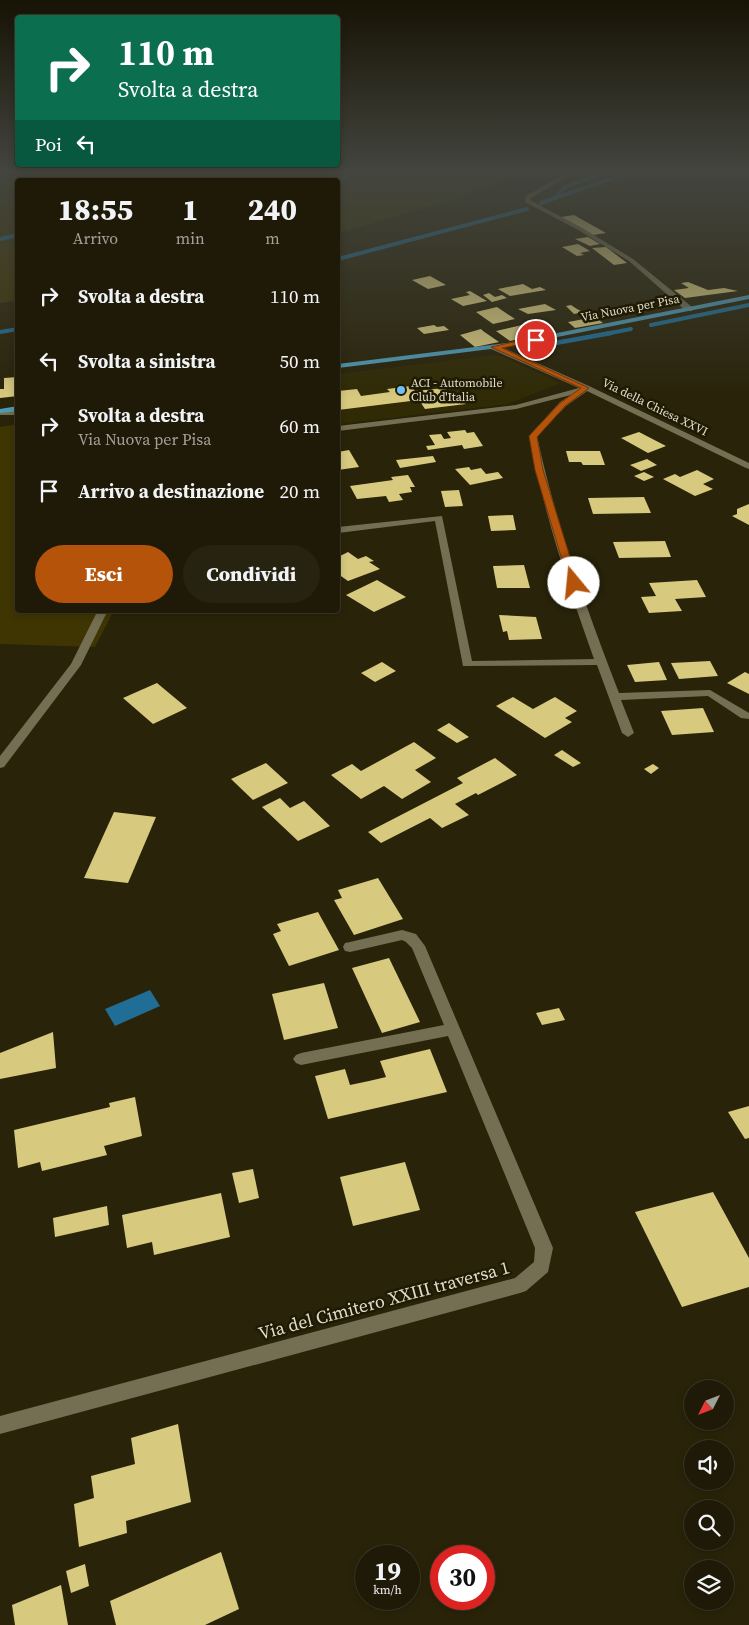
<!DOCTYPE html>
<html lang="it">
<style>
:root{--surface:#1f1a07;--page:#272311;--text:#f1f3f6;--muted:#a1a19b;--line:#3c3828;--accent:#b45309}
body{margin:0;font-family:"Source Serif 4",serif;background:var(--page);color:var(--text);height:100vh;display:flex;flex-direction:column;font-size:19px;white-space:nowrap}
*{box-sizing:border-box;margin:0}
p{font-size:16px;color:var(--muted)}
.icon{flex:none;width:28px;height:28px;fill:none;stroke:currentColor;stroke-width:2;stroke-linecap:round;stroke-linejoin:round}
.map{position:relative;flex:1;overflow:hidden}
.drawer{position:absolute;left:15px;top:178px;width:325px;height:435px;display:flex;flex-direction:column;background:var(--surface);border-radius:5px;box-shadow:0 2px 8px #0003,0 0 0 1px var(--line)}
.drawer>*{flex:none}
.hud{position:absolute;left:15px;top:15px;width:325px;height:152px;border-radius:5px;box-shadow:0 2px 8px #0003,0 0 0 1px var(--line);background:#0b6e4f;color:#fff;overflow:hidden}
.needle{width:32px;rotate:228deg}
.fabs{position:absolute;left:684px;top:1380px;display:grid;gap:10px}
.fabs a{display:grid;place-items:center;width:50px;height:50px;border-radius:50%;background:var(--surface);box-shadow:0 2px 8px #0003,0 0 0 1px var(--line);font-size:25px}
.speed{position:absolute;left:355px;top:1545px;display:flex;gap:10px;font-size:25px;font-weight:700;text-align:center}
.speed>*{display:grid;place-content:center;width:65px;height:65px;border-radius:50%;background:var(--surface);box-shadow:0 2px 8px #0003,0 0 0 1px var(--line);line-height:1}
.speed small{font-size:12px;font-weight:400}
.speed .limit{border:8px solid #d22;background:#fff;color:#111}
.pin{position:absolute;display:grid;place-items:center;width:42px;height:42px;color:#fff;margin:-21px;border:2px solid #fff;border-radius:50%;box-shadow:0 1px 5px #0007}
.me{position:absolute;width:55px;margin:-28px;rotate:343deg;stroke-linejoin:round;filter:drop-shadow(0 0 4px #0008)}
.turn{display:flex;align-items:center;gap:18px;height:105px;padding:0 20px;font-size:22px}
.turn .icon{width:65px;height:65px;stroke-width:2.5}
.turn b{display:block;font-size:35px;line-height:42px}
.then{display:flex;align-items:center;height:48px;padding:0 20px;background:#0003;gap:10px;font-size:19px}
.eta{display:flex;justify-content:space-evenly;align-items:center;height:85px;text-align:center}
.eta b{font-size:30px;font-weight:800;line-height:35px}
.button{display:flex;gap:10px;margin-top:auto;padding:10px 20px}
.button a{flex:1;height:58px;border-radius:30px;background:var(--accent);color:#fff;font-size:20px;font-weight:800;line-height:58px;text-align:center}
.button a+a{background:var(--page);color:var(--text)}
ul{padding:0;list-style:none}
li{display:flex;align-items:center;gap:15px;height:65px;padding:0 20px}
li div{flex:1}
li b{display:block;font-size:19px}
li em{font-style:normal}
.map>svg:first-child{display:block}
.built{fill:#302a05}
.green{fill:#3e3503}
.water{fill:#206d95}
.lines{fill:none;stroke-linecap:round;stroke-linejoin:round}
.stream-far1{stroke:#206d95;stroke-width:4}
.stream{stroke:#206d95;stroke-width:4.5}
.building{fill:#d7c97e}
.minor{fill:#746f52;fill-rule:evenodd}
.major{fill:#4e99b4;fill-rule:evenodd}
.route{fill:#b45309;stroke:#753606}
.poi-dot{fill:#6ec2f3;stroke:#1f1a01;stroke-width:2}
.labels{text-anchor:middle;dominant-baseline:central;stroke-width:5;stroke-linejoin:round;paint-order:stroke}
.far-street-label{font-size:12px;fill:#e0ddce;stroke:#1f1a01}
.far-poi-label{font-size:12px;fill:#e0ddce;stroke:#1f1a01;text-anchor:start}
.near-street-label{font-size:18px;fill:#e0ddce;stroke:#1f1a01}
</style>
<div class="map">
<svg width="749" height="1625" viewBox="0 0 749 1625">
<rect width="100%" height="100%" fill="#292309"/>
<!-- built -->
<polygon class="built" points="494,355 501,356 561,383 508,404 338,424 338,374"/>
<!-- green -->
<g class="green">
<polygon points="0,171 519,171 520,172 462,197 338,233 338,180 18,180 17,301 0,303"/>
<polygon points="17,424 18,610 114,610 95,647 0,644 0,427"/>
</g>
<!-- water -->
<polygon class="water" points="150,990 160,1006 115,1026 105,1009"/>
<g class="lines">
<!-- stream-far1 -->
<g class="stream-far1">
<polyline points="338,182 357,171"/>
<polyline points="555,198 634,171"/>
<polyline points="541,203 555,198 565,187 610,171"/>
<polyline points="0,239 18,235"/>
<polyline points="338,259 527,209"/>
<polyline points="651,325 749,305"/>
<polyline points="0,332 18,329"/>
<polyline points="605,334 631,329"/>
</g>
<!-- stream -->
<polyline class="stream" points="522,349 611,333"/>
</g>
<!-- building -->
<g class="building">
<polygon points="574,215 606,233 593,235 561,217"/>
<polygon points="588,237 600,244 590,246 575,239"/>
<polygon points="578,244 590,251 580,253 584,255 577,256 562,247"/>
<polygon points="606,247 627,263 614,265 592,248"/>
<polygon points="430,276 446,285 428,289 412,280"/>
<polygon points="688,282 708,290 724,288 738,291 685,298 674,290 689,288 681,283"/>
<polygon points="523,284 532,289 540,287 546,290 510,296 498,289"/>
<polygon points="470,291 487,301 463,306 451,299 470,295 466,292"/>
<polygon points="489,293 495,297 502,295 507,298 492,302 483,295"/>
<polygon points="545,304 556,310 528,314 518,309"/>
<polygon points="571,305 577,309 583,312 574,314 566,306"/>
<polygon points="497,307 515,319 493,324 476,312"/>
<polygon points="595,317 603,323 575,328 568,322"/>
<polygon points="434,325 437,327 444,326 449,330 424,334 417,328"/>
<polygon points="522,325 537,335 510,341 496,331"/>
<polygon points="481,329 483,331 499,342 475,347 460,335"/>
<polygon points="18,377 18,396 0,398 0,389 4,389 4,378"/>
<polygon points="411,386 415,391 445,388 450,394 458,393 466,404 425,409 419,400 338,410 338,391 357,389 361,396 390,392 387,389"/>
<polygon points="465,430 467,433 474,432 483,446 464,449 462,445 428,450 426,446 435,445 429,435 441,434 444,439 451,438 447,432"/>
<polygon points="639,432 666,446 648,453 621,438"/>
<polygon points="349,450 359,467 338,470 338,452"/>
<polygon points="566,451 600,451 605,465 583,465 581,462 569,462"/>
<polygon points="433,456 436,462 400,468 396,460"/>
<polygon points="647,459 657,465 641,471 630,465"/>
<polygon points="469,467 471,470 481,468 486,474 498,472 503,478 470,485 455,469"/>
<polygon points="697,470 714,479 703,484 713,489 695,496 663,479 675,474 680,477"/>
<polygon points="644,472 654,477 644,481 634,476"/>
<polygon points="408,475 415,487 410,487 412,492 399,494 403,500 389,502 386,496 357,499 350,486 393,480 391,477"/>
<polygon points="459,490 463,506 445,507 441,491"/>
<polygon points="644,497 651,513 593,514 588,498"/>
<polygon points="749,504 749,525 732,516 737,514 737,509"/>
<polygon points="513,515 516,530 491,531 488,516"/>
<polygon points="665,541 671,557 619,558 613,542"/>
<polygon points="348,552 358,559 366,556 374,561 369,562 380,569 348,581 338,574 338,557"/>
<polygon points="524,565 530,588 497,588 493,566"/>
<polygon points="377,580 406,597 374,612 346,595"/>
<polygon points="697,580 706,597 675,599 682,611 649,613 641,597 656,596 649,583"/>
<polygon points="499,615 536,617 542,639 509,640 507,631 503,632"/>
<polygon points="710,661 718,676 679,679 671,663"/>
<polygon points="382,662 396,671 375,682 361,673"/>
<polygon points="659,662 667,680 635,682 627,665"/>
<polygon points="745,672 749,674 749,694 727,683"/>
<polygon points="157,683 187,708 153,724 123,698"/>
<polygon points="513,697 533,709 555,697 577,711 565,718 572,722 545,738 496,706"/>
<polygon points="703,708 714,732 672,735 661,711"/>
<polygon points="449,723 469,737 457,743 437,730"/>
<polygon points="414,742 436,758 415,770 431,782 402,799 384,786 361,799 331,775 352,764 361,771"/>
<polygon points="562,750 581,763 573,767 554,755"/>
<polygon points="495,758 517,775 478,795 476,793 455,804 469,815 442,828 430,818 381,843 368,832 463,783 457,778"/>
<polygon points="266,763 288,783 253,800 231,779"/>
<polygon points="653,764 659,768 651,774 644,769"/>
<polygon points="280,798 290,808 304,801 330,826 298,841 262,807"/>
<polygon points="114,812 156,817 128,883 84,878"/>
<polygon points="378,878 403,919 354,935 334,900 342,898 338,890"/>
<polygon points="318,912 339,950 289,966 273,934 281,931 277,924"/>
<polygon points="389,958 420,1022 382,1033 352,968"/>
<polygon points="324,983 338,1028 284,1040 272,994"/>
<polygon points="559,1008 565,1020 542,1025 536,1013"/>
<polygon points="53,1032 56,1068 0,1079 0,1053"/>
<polygon points="430,1049 447,1092 328,1119 315,1076 345,1069 350,1085 369,1081 386,1077 380,1061"/>
<polygon points="135,1097 142,1136 104,1146 107,1155 42,1171 40,1162 18,1168 14,1130 110,1107 109,1103"/>
<polygon points="749,1106 749,1138 745,1139 728,1112"/>
<polygon points="405,1162 420,1210 353,1226 340,1177"/>
<polygon points="253,1169 259,1198 239,1203 232,1173"/>
<polygon points="713,1192 749,1258 749,1287 682,1307 635,1212"/>
<polygon points="221,1193 230,1237 154,1255 152,1242 127,1248 122,1215"/>
<polygon points="107,1206 109,1225 55,1237 53,1218"/>
<polygon points="178,1424 191,1502 126,1521 127,1533 79,1547 74,1504 94,1498 91,1476 135,1464 131,1438"/>
<polygon points="221,1552 239,1609 205,1625 116,1625 110,1601"/>
<polygon points="85,1564 89,1586 71,1593 66,1571"/>
<polygon points="61,1585 68,1625 15,1625 12,1605"/>
</g>
<g class="lines">
<!-- minor -->
<g class="minor">
<polygon points="561,171 567,171 570,175 531,198 530,200 584,229 633,259 692,307 692,311 686,311 629,261 580,231 525,202 526,196 564,174"/>
<path d="M491,345H497L589,386L749,463V469L746,468L587,391L566,406L537,436C556,525 587,610 619,693L710,690L749,713V719L741,718L708,696L621,700L634,733L628,737L622,733L597,665L463,666L435,521L338,533V527L442,516L472,661L594,659C568,586 544,513 529,436L560,402L571,395L516,409L338,431V426L516,405L579,388L491,349Z"/>
<rect x="0" y="411" width="18" height="4"/>
<polygon points="98,610 108,610 81,665 4,767 0,768 0,756 71,664"/>
<polygon points="402,930 416,934 425,946 553,1248 548,1272 526,1291 520,1293 0,1434 0,1416 515,1278 534,1262 535,1248 448,1036 301,1065 296,1063 293,1059 296,1055 301,1053 444,1025 412,948 406,942 402,940 350,952 345,951 343,947 345,943 350,942"/>
</g>
<!-- major -->
<g class="major">
<polygon points="749,295 749,299 507,347 338,368 338,364 507,343"/>
<polygon points="18,406 18,411 0,413 0,409"/>
</g>
</g>
<!-- sky -->
<linearGradient id="sky" x2="0" y2="1"><stop stop-color="#171305"/><stop offset="0.43" stop-color="#43453e"/><stop offset="1" stop-color="#43453e" stop-opacity="0"/></linearGradient>
<rect width="749" height="398" fill="url(#sky)"/>
<!-- route -->
<polygon class="route" points="536,337 539,341 502,348 589,388 565,406 537,437 543,470 578,583 574,586 569,583 535,470 529,436 560,403 581,388 491,347"/>
<!-- markers -->
<circle class="poi-dot" cx="401" cy="390" r="5"/>
<g class="labels">
<!-- far-street labels -->
<g class="far-street-label">
<text transform="translate(630 308) rotate(-11)">Via Nuova per Pisa</text>
<text transform="translate(655 407) rotate(26)">Via della Chiesa XXVI</text>
</g>
<!-- far-poi labels -->
<g class="far-poi-label">
<text x="411" y="383">ACI - Automobile<tspan x="411" dy="14">Club d'Italia</tspan></text>
</g>
<!-- near-street labels -->
<g class="near-street-label">
<text transform="translate(384 1300) rotate(-15)">Via del Cimitero XXIII traversa 1</text>
</g>
</g>
</svg>
<div class="fabs">
<a><svg class="needle" viewBox="-14 -14 28 28"><path d="M0-13l5 13h-10z" fill="#e53935"/><path d="M0 13l5-13h-10z" fill="#a1a19b"/></svg></a>
<a><svg class="icon" aria-label="sound" viewBox="0 0 24 24"><path d="M4 9h4l5-4v14l-5-4H4zM17 9q2 3 0 6"/></svg></a>
<a><svg class="icon" aria-label="search" viewBox="0 0 24 24"><circle cx="10" cy="10" r="6"/><path d="M15 15l6 6"/></svg></a>
<a><svg class="icon" aria-label="layers" viewBox="0 0 24 24"><path d="M12 4l9 5-9 5-9-5zM3 14l9 5 9-5"/></svg></a>
</div>
<div class="speed"><div>19<small>km/h</small></div><div class="limit">30</div></div>
<div class="pin" style="left:536px;top:340px;background:#d93025"><svg class="icon" aria-label="arrive" viewBox="0 0 24 24"><path d="M6 21V4h12l-3 4 3 4H6"/></svg></div>
<svg class="me" style="left:574px;top:583px" viewBox="-20 -20 40 40"><circle r="19" fill="#fff"/><path d="M0-13L10 11 0 6-10 11z" fill="#b45309"/></svg>
<div class="hud">
<div class="turn"><svg class="icon" aria-label="right" viewBox="0 0 24 24"><path d="M7 20v-9h11M14 6l5 5-5 5"/></svg><div><b>110 m</b>Svolta a destra</div></div>
<div class="then">Poi<svg class="icon" aria-label="left" viewBox="0 0 24 24"><path d="M17 20v-9H6M10 6l-5 5 5 5"/></svg></div>
</div>
<section class="drawer">
<div class="eta">
<div><b>18:55</b><p>Arrivo</p></div>
<div><b>1</b><p>min</p></div>
<div><b>240</b><p>m</p></div>
</div>
<ul>
<li><svg class="icon" aria-label="right" viewBox="0 0 24 24"><path d="M7 20v-9h11M14 6l5 5-5 5"/></svg><div><b>Svolta a destra</b></div><em>110 m</em></li>
<li><svg class="icon" aria-label="left" viewBox="0 0 24 24"><path d="M17 20v-9H6M10 6l-5 5 5 5"/></svg><div><b>Svolta a sinistra</b></div><em>50 m</em></li>
<li><svg class="icon" aria-label="right" viewBox="0 0 24 24"><path d="M7 20v-9h11M14 6l5 5-5 5"/></svg><div><b>Svolta a destra</b><p>Via Nuova per Pisa</p></div><em>60 m</em></li>
<li><svg class="icon" aria-label="arrive" viewBox="0 0 24 24"><path d="M6 21V4h12l-3 4 3 4H6"/></svg><div><b>Arrivo a destinazione</b></div><em>20 m</em></li>
</ul>
<div class="button"><a>Esci</a><a>Condividi</a></div>
</section>
</div>
